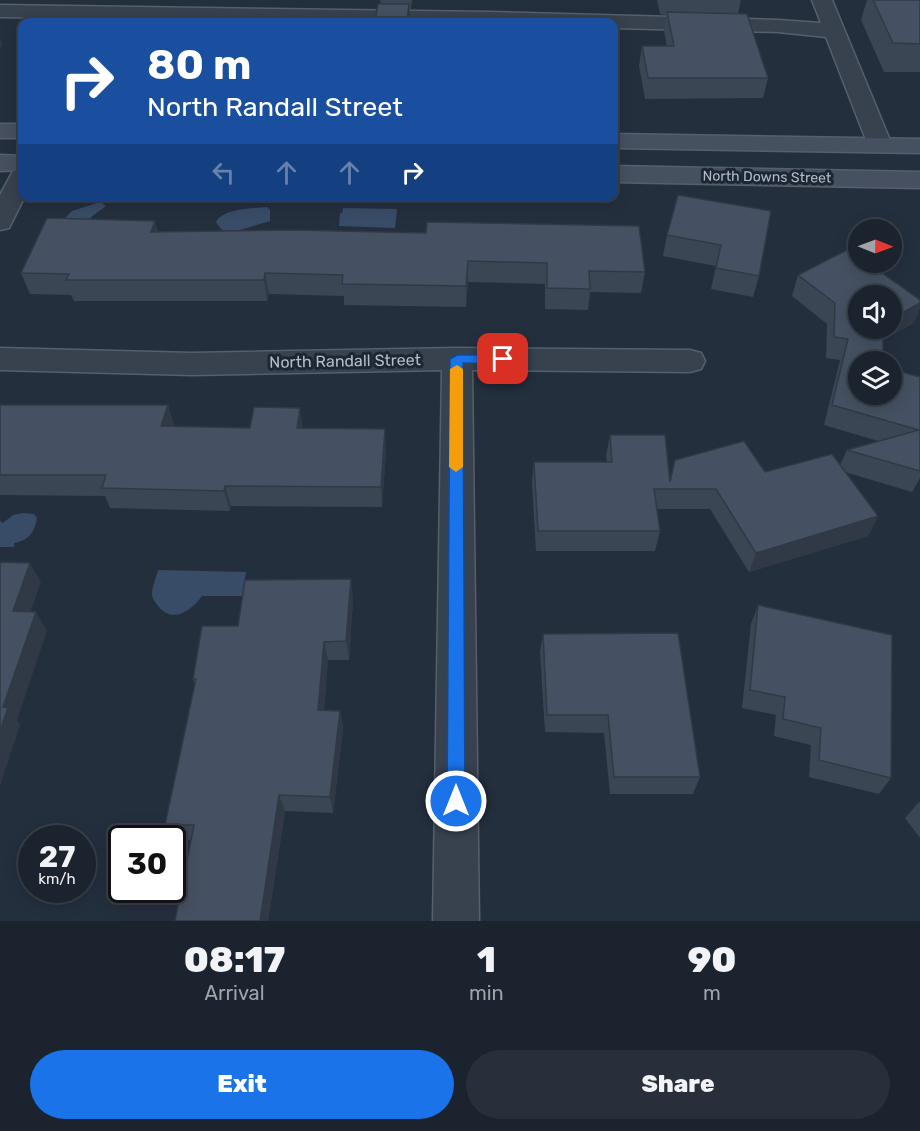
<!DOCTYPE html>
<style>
:root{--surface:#1b232e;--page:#282f3a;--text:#f1f3f6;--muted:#a0a4aa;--line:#39404a;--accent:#1a73e8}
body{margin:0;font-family:Rubik,sans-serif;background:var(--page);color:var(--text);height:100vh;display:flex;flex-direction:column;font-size:22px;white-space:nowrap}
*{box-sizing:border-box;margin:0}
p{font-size:20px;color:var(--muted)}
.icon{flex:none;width:33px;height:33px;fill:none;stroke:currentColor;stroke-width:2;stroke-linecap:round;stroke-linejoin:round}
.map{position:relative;height:921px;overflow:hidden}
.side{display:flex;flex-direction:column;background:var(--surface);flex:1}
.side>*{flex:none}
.banner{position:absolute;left:18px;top:18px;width:600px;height:183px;border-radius:12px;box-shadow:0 3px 15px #0003,0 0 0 2px var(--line);background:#1a4fa0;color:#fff;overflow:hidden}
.needle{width:39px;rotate:91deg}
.tools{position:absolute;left:848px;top:219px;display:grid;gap:12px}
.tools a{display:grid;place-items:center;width:54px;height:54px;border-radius:50%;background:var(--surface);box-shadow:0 3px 15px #0003,0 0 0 2px var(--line);font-size:30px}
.speed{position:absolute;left:18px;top:825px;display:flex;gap:12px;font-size:30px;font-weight:700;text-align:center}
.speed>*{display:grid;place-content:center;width:78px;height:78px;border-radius:50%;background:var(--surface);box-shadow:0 3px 15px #0003,0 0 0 2px var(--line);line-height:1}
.speed small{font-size:15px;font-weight:400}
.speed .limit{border:3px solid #111;border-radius:9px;background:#fff;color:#111}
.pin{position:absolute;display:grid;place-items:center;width:51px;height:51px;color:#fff;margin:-26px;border-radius:12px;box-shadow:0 3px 9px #0006}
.me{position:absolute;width:66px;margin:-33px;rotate:0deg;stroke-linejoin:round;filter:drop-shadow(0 0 4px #0008)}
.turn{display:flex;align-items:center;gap:21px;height:126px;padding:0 30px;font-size:27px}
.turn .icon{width:78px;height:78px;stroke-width:2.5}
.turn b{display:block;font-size:42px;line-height:51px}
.lanes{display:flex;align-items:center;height:57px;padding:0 30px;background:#0003;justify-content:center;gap:30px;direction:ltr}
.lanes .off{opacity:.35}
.eta{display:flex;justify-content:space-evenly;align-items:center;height:102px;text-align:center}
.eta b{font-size:36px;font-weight:800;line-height:42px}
.action{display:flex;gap:12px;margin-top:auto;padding:12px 30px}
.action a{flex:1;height:69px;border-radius:36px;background:var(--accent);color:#fff;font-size:24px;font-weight:800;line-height:69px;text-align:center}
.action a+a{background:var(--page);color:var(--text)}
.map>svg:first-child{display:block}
.water{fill:#394c67}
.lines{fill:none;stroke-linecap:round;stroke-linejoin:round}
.minor-casing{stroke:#565f6c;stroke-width:3}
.secondary-casing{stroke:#565f6c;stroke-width:3}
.minor{fill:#38414e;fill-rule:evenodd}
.secondary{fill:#465061;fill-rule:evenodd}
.wall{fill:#3b4654}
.shaded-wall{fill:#303945}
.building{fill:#455162;stroke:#303945;stroke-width:1.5}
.route{fill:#1a73e8;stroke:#114b97;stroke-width:1.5}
.slow{fill:#f59e0b}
.labels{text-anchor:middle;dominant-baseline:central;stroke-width:6;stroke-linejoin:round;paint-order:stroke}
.far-street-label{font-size:14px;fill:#b4bcc9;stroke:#1d2633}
.street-label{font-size:16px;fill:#b4bcc9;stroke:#1d2633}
</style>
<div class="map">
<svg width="920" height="921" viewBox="0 0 920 921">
<rect width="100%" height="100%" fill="#242f3e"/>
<!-- water -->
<g class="water">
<polygon points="97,203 102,203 106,206 91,217 90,223 64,219 72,211"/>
<path d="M267,207L270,210V221L230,233L222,230L216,222C222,209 253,208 267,207Z"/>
<polygon points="343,208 397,209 395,228 339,226 340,213 342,213"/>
<path d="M23,513L34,514L37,518C34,533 29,540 14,543V547H0V521L3,523L13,515Z"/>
<path d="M158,570L246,572L242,596H202C192,610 173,624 159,607C156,603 152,599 152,594C152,587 156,578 158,570Z"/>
</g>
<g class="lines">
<!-- minor casing -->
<g class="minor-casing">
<g id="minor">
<polygon points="812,0 832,0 892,145 889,150 880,152 871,150 868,145 826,37 778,32 614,28 614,22 356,22 0,17 0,5 490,12 778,20 821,23"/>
<polygon points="22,168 22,196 25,196 9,228 0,230 0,195 13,171"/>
<polygon points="0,348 192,353 457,348 690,350 701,353 705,361 701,369 690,372 472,370 479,921 433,921 442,370 192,375 0,370"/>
</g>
</g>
<!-- secondary casing -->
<g class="secondary-casing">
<g id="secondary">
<rect x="0" y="124" width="22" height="14"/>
<polygon points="614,134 920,139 920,153 614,148"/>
<polygon points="0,155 22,156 22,170 0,171"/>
<polygon points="614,166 920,172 920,188 614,182"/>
</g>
</g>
<!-- minor -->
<use href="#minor" class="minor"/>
<!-- secondary -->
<use href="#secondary" class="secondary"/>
</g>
<!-- wall -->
<g class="wall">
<polygon points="380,0 412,0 411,9 409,9 410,22 375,22 381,4"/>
<polygon points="657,0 741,0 738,13 768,78 763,98 645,99 639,66 642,46 667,46 664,31 666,15 660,14"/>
<polygon points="867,0 920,0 920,72 884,72 861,20"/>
<polygon points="678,195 759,276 753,297 711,289 716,266 663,256 667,235"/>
<polygon points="295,230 645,272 641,293 590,292 588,310 545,309 545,284 468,282 466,307 344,305 344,296 269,294 267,301 74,301 71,295 30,294 21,273 158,232"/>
<polygon points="881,272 914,323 883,340 858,362 920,377 920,478 912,492 845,472 878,516 868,536 749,572 710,509 657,509 660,531 655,551 536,551 532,482 534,462 607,462 606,456 610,435 670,480 675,460 765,472 840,465 847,450 878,441 824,425 840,360 826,358 827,324 792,296 798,275"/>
<polygon points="0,405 168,405 174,426 250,428 303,428 386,449 382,507 231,506 230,511 110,508 105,496 0,495"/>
<polygon points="353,599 349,660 328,660 324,710 340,711 343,728 333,813 285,811 268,921 175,921 191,840 174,840 165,825 195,684 193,679 238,626"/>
<polygon points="758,605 891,778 879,794 809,777 811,745 774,736 776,715 742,708 751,624"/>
<polygon points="543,634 700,777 693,794 610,794 604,733 545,732 540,652"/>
<polygon points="920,802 920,838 905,818 918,803"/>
</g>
<!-- shaded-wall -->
<g class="shaded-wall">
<polygon points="409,4 410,22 407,22"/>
<polygon points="0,38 2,45 0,49"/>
<polygon points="155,221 161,242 151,232"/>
<polygon points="468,261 468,282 466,307 466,286"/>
<polygon points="265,273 269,294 267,301 264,280"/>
<polygon points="920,303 920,308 914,323 874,344 880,328 891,328 891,319"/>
<polygon points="168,405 174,425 168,447 161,426"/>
<polygon points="300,408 303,428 297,428"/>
<polygon points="385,429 386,449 382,507 381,487"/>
<polygon points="225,486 231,506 230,511 224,491"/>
<polygon points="878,516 868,536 749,572 756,553"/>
<polygon points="30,563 41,582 24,630 13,611"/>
<polygon points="351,579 353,599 349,660 346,641"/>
<polygon points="36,612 47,631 17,720 20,725 0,786 0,730 3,707"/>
<polygon points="324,642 328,660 322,728 318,710"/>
<polygon points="340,711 343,728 333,813 330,797"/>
<polygon points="279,795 285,811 268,921 260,921"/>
</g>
<!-- building -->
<g class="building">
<polygon points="873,0 920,0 920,44 893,43"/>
<polygon points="378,4 409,4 407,22 375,22"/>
<polygon points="667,12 747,14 768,78 648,78 642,46 674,46"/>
<polygon points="678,195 771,211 759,276 716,268 721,245 667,235"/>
<polygon points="47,218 155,221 151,232 295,230 426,233 427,222 639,226 645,272 589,271 590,289 547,288 547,263 468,261 466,286 342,284 343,275 265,273 264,280 66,280 69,274 21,273"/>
<polygon points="849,249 858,256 858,262 881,262 881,272 920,300 920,303 891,319 891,296 858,296 858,328 883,328 883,362 858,362 858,394 891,394 891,369 920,377 920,471 847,450 919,430 832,405 848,339 834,337 835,303 798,275"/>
<polygon points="0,405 168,405 161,426 250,428 254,407 300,408 297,428 385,429 381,487 225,486 224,491 102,488 106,475 0,475"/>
<polygon points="610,435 665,435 670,482 675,460 744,441 765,472 832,454 878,516 756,553 716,489 654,489 660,531 538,531 534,462 612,462"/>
<polygon points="0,562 30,563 13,611 36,612 3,707 8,708 0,730"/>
<polygon points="351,579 346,641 324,642 318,710 340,711 330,797 279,795 260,921 175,921 194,825 165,825 196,679 193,679 202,626 238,626 245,580"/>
<polygon points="758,605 892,635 891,778 819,760 821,728 783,719 785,697 750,690"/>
<polygon points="678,633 700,777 614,777 608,715 547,715 543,634"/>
</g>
<!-- route -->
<polygon class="route" points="457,355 503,355 510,359 503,364 463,363 465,801 462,807 456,809 450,807 447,801 450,359"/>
<!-- slow -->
<polygon class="slow" points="457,365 463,369 463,467 456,472 449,467 450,369"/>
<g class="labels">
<!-- far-street labels -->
<g class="far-street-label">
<text transform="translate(767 177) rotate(1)">North Downs Street</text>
</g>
<!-- street labels -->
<g class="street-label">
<text transform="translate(345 361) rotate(-1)">North Randall Street</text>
</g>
</g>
</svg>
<div class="tools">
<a><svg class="needle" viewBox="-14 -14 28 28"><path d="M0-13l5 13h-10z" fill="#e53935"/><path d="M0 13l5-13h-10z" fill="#a0a4aa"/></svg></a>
<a><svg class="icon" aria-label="sound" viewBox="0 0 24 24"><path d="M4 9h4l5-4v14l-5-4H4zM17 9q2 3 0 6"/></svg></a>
<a><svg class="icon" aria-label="layers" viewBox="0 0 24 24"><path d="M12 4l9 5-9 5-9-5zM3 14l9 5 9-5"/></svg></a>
</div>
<div class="speed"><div>27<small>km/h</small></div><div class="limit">30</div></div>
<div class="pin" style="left:503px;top:359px;background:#d93025"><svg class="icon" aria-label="arrive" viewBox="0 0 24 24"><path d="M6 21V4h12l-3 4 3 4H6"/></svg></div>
<svg class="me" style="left:456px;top:801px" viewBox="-20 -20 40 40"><circle r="17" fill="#1a73e8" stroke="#fff" stroke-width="3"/><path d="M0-11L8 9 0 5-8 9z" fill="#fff"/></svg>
<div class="banner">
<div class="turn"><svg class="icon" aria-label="right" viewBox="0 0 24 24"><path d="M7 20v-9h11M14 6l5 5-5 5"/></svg><div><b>80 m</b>North Randall Street</div></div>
<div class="lanes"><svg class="icon off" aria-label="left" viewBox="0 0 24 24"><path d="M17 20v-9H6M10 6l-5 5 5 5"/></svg><svg class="icon off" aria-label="ahead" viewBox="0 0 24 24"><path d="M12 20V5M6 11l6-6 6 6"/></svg><svg class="icon off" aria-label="ahead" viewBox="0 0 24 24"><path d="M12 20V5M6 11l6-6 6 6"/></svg><svg class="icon" aria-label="right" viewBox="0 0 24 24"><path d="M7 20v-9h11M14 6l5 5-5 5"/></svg></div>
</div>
</div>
<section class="side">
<div class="eta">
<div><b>08:17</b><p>Arrival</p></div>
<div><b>1</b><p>min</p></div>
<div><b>90</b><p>m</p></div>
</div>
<div class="action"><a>Exit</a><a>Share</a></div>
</section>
